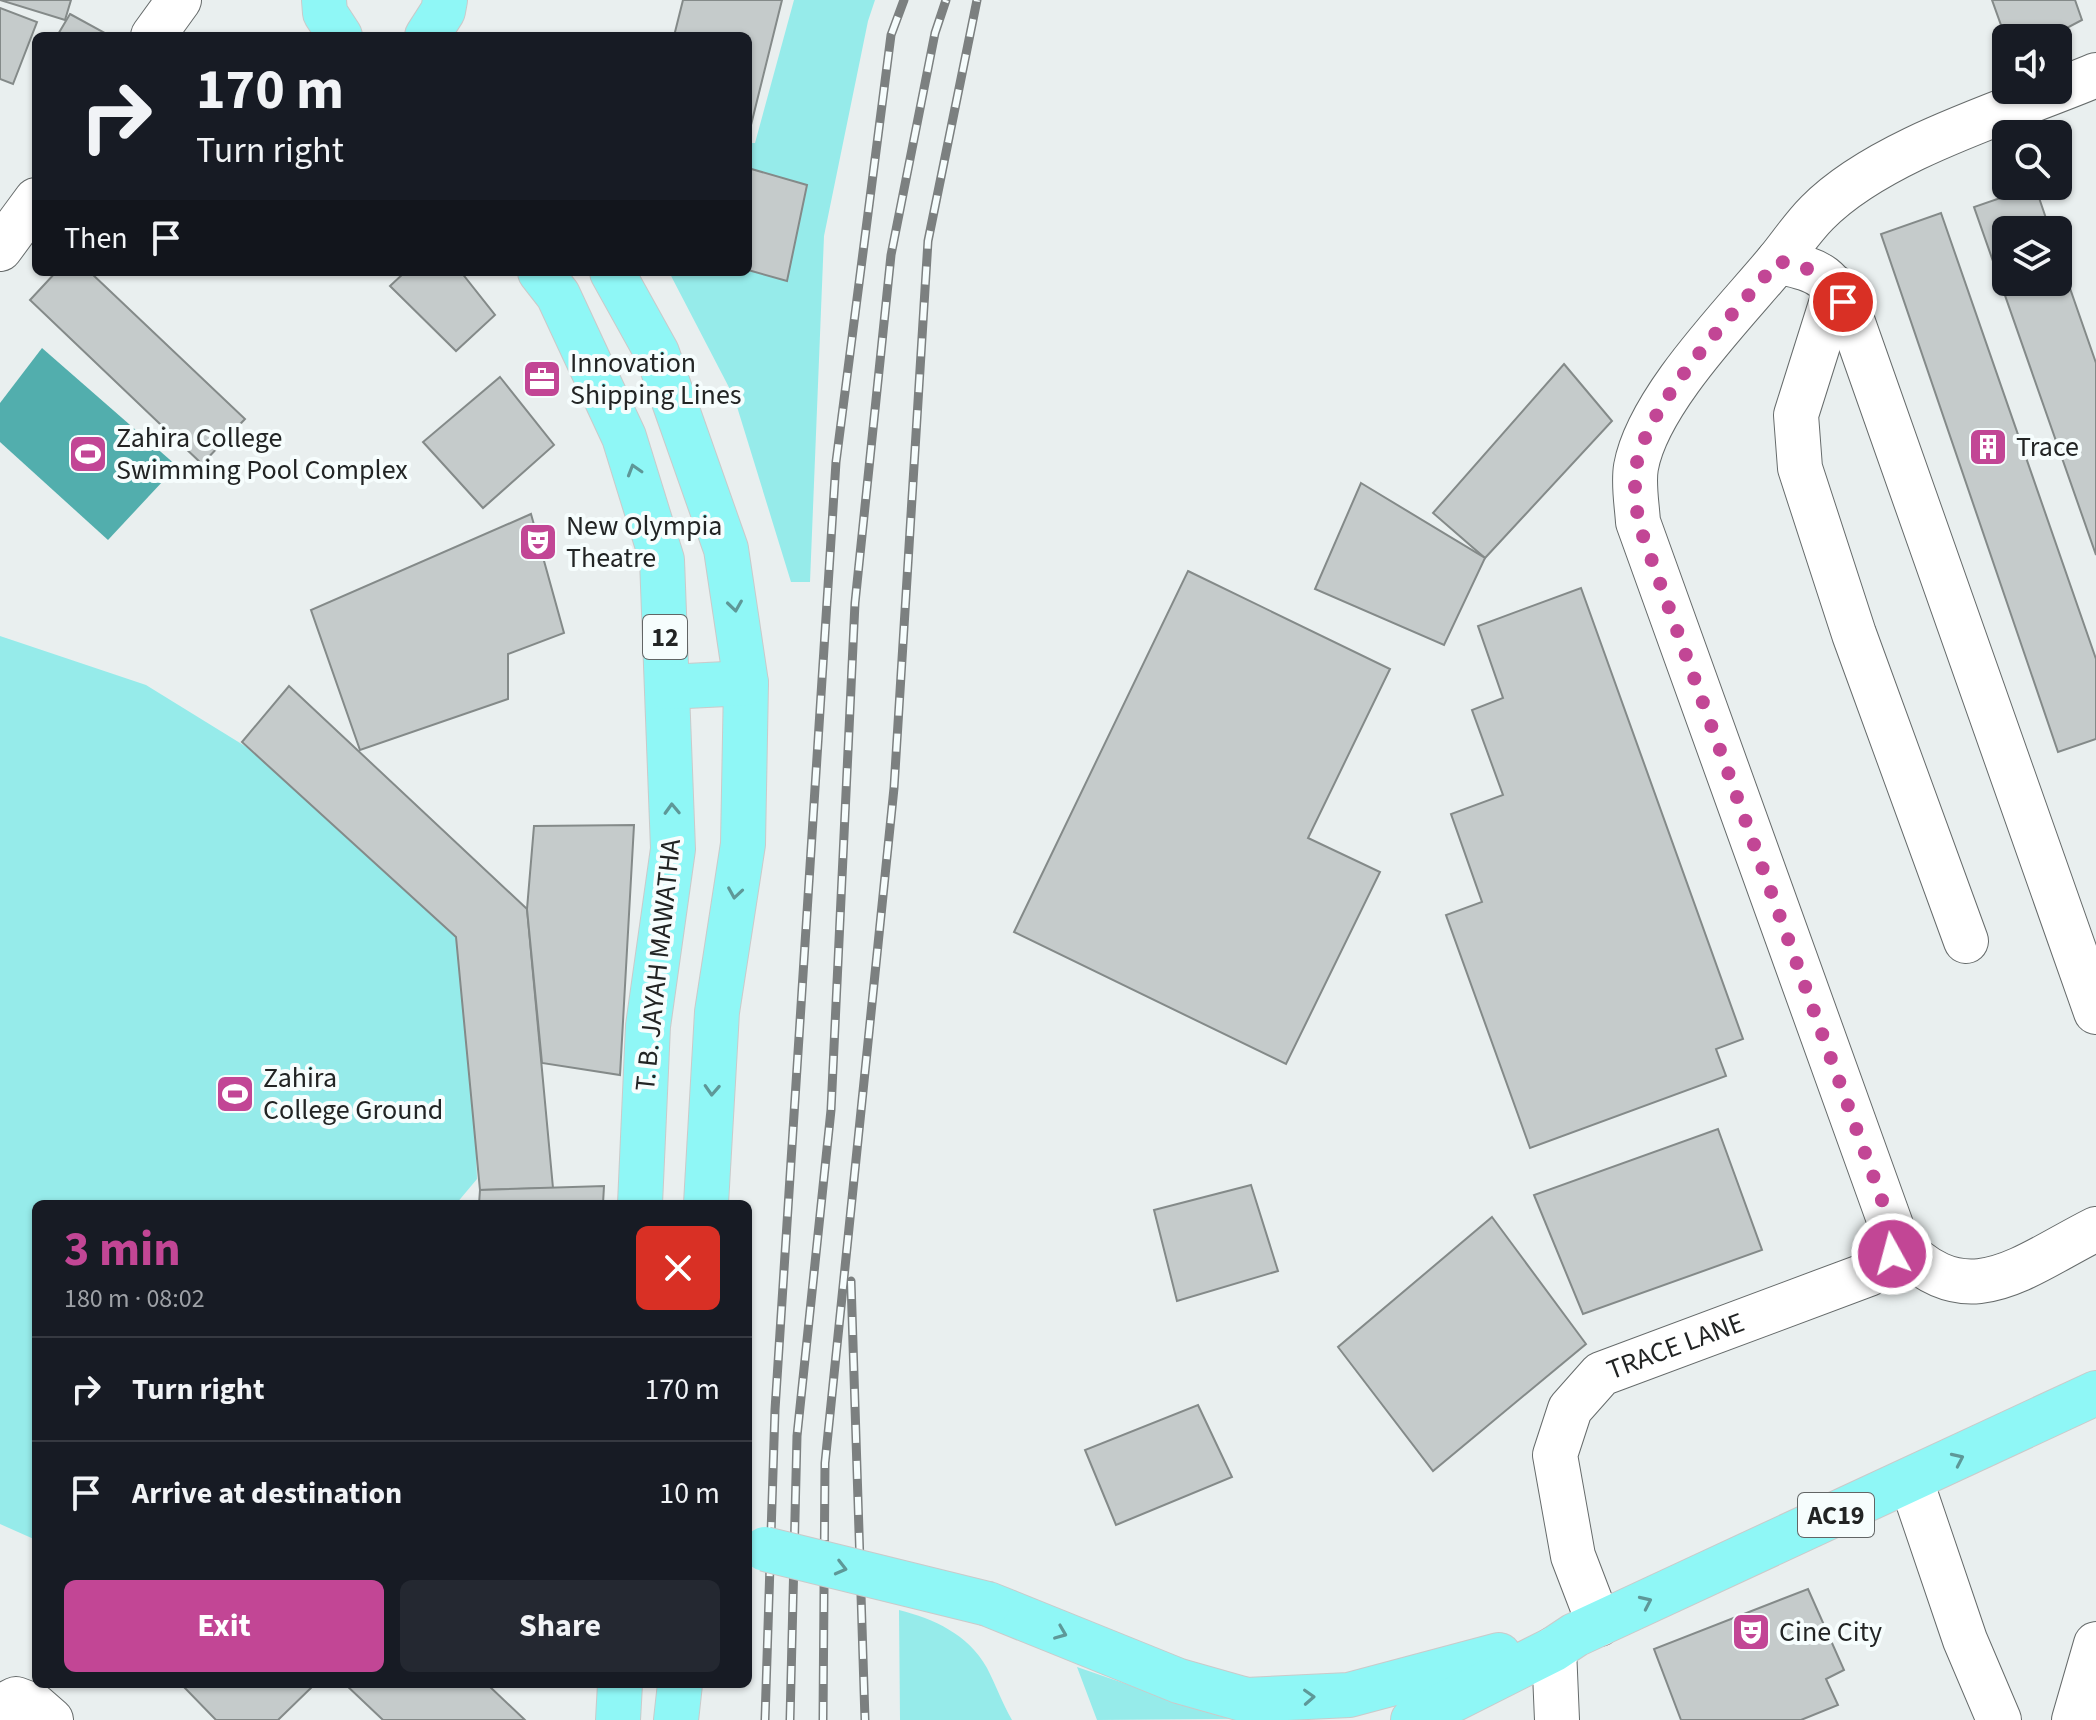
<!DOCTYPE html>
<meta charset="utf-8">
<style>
:root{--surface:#171b24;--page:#242831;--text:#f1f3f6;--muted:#9ea1a6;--line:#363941;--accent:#c24695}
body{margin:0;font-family:"Source Sans 3",sans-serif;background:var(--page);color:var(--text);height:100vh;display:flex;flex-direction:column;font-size:30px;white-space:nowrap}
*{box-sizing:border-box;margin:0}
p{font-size:26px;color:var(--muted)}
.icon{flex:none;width:44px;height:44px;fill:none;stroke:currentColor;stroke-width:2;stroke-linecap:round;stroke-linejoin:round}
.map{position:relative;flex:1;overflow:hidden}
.sheet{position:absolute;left:32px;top:1200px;width:720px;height:488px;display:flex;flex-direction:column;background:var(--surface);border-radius:12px;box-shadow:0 2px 6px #0004}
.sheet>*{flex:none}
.guide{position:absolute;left:32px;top:32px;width:720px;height:244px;border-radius:12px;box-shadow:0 2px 6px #0004;background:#171b24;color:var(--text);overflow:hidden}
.tools{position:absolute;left:1992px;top:24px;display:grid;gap:16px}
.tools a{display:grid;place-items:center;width:80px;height:80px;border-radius:12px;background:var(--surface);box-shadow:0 2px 6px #0004;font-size:40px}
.pin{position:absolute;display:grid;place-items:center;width:68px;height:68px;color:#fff;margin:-34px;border:4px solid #fff;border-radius:50%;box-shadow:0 2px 8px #0007}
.me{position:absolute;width:88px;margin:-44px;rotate:353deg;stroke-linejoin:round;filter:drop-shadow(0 0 6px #0008)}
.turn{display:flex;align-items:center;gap:28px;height:168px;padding:0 32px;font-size:36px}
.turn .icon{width:104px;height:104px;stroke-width:2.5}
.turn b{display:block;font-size:56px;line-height:68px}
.then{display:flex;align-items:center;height:76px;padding:0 32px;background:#0003;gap:16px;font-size:30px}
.round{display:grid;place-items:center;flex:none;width:84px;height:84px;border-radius:12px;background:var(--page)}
.overview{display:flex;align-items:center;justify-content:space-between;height:136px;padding:0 32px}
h1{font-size:48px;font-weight:700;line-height:60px;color:var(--accent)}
.button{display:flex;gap:16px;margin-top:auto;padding:16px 32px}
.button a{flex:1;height:92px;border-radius:12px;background:var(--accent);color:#fff;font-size:32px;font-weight:700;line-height:92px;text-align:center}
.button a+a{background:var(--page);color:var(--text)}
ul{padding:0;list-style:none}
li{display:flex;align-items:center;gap:24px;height:104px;padding:0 32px;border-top:2px solid var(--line)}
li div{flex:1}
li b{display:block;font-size:30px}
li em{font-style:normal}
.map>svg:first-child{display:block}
.green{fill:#96ebea}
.water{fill:#52aead}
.building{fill:#c5cbcb;stroke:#848a89;stroke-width:2}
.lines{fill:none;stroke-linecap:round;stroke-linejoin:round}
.minor-casing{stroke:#666b6b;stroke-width:46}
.major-casing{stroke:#cacaca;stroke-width:46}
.minor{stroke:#fff;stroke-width:44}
.major{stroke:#8ff7f6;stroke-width:44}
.rail-casing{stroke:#7c8080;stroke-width:9}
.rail{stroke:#f6fdfd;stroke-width:6;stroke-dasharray:18;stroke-linecap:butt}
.major-bridge-casing{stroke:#cacaca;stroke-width:46;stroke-linecap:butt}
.major-bridge{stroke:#8ff7f6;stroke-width:44}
.oneway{stroke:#5e9898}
.route{stroke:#c24695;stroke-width:14;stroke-dasharray:0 25.2}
.labels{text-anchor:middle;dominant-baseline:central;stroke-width:8;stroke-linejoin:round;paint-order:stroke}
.shield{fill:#f6fdfd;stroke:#626565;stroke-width:2}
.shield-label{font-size:26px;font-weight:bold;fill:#222424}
.poi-label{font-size:28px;fill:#222424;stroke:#f6fdfd;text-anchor:start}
.street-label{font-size:28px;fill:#222424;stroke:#f6fdfd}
</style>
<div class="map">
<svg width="2096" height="1720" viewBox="0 0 2096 1720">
<rect width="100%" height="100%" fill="#e9efef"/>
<!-- green -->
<g class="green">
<polygon points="794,0 875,0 868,21 824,236 810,582 791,582 734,397 669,272 748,272 748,143 755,143"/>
<polygon points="0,636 146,685 253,751 456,937 476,1152 477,1179 456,1204 36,1204 36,1540 0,1524"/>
<path d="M899,1610C934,1619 968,1634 987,1668C996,1685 1002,1703 1012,1720H900Z"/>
<polygon points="1077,1667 1164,1697 1327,1718 1097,1720"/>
</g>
<!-- water -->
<polygon class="water" points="42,348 177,466 108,540 0,442 0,403"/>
<!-- building -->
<g class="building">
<polygon points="0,0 71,0 65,20"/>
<polygon points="683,0 782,0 751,125 748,36 674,36"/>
<polygon points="1992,0 2075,0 2082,20 2048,38 2006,39"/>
<polygon points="0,8 37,22 13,84 0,79"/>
<polygon points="70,14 105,33 103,36 57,36"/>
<polygon points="748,168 807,185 787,281 748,270"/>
<polygon points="2035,186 2050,230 2006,230 2006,282 2058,282 2058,254 2096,363 2096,555 1974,207"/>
<polygon points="1941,213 2096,659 2096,739 2058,752 1881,234"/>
<polygon points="56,272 90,272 245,419 202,464 30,300"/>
<polygon points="405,272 461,272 495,315 456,351 390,286"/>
<polygon points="1564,364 1612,421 1485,558 1433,513"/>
<polygon points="500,377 554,445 483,508 423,442"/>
<polygon points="1361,483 1485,558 1444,645 1315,589"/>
<polygon points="531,514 564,633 508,654 508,699 360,750 311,610"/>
<polygon points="1188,571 1390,669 1308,838 1380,872 1286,1064 1014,932"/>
<polygon points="1581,588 1743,1039 1716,1049 1726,1076 1530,1148 1446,915 1482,902 1451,814 1503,795 1472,710 1503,698 1478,626"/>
<polygon points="289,686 527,909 553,1188 480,1190 456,937 242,742"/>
<polygon points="634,825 620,1075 542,1063 527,909 534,826"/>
<polygon points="1718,1129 1762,1250 1583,1314 1534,1195"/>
<polygon points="1251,1185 1278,1271 1177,1301 1154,1210"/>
<polygon points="604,1186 603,1204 479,1204 480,1190"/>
<polygon points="1492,1217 1586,1344 1433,1471 1338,1347"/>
<polygon points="1198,1405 1232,1477 1116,1525 1085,1450"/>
<polygon points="1808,1589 1844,1670 1826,1679 1838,1705 1801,1720 1681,1720 1654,1649"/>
<polygon points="181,1684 315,1684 278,1720 216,1720"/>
<polygon points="345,1684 487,1684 525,1720 383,1720"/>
</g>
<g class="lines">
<!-- minor casing -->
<g class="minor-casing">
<g id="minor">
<polyline points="153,36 179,0"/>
<polyline points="0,249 36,200"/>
<path d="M1778,261C1791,245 1803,227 1817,213C1881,148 2011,111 2096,75"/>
<polyline points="1836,288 1796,415 1800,468 1854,634 1966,941"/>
<path d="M2096,1012L1851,317C1828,275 1824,272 1778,261C1735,313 1648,400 1636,467C1633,484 1637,505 1638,522L1897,1242C1966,1319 2022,1266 2096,1229"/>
<polyline points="1911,1481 1965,1640 1999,1720"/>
<path id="s1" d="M1599,1624L1573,1556L1555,1455L1570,1409L1601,1374L1869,1274L1892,1254L1897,1242"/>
<polyline points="1554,1649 1557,1720"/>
<polyline points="0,1707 16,1699 35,1706 51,1720"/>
<polyline points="2074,1720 2096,1644"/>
</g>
</g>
<!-- major casing -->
<g class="major-casing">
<g id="major">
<polyline points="324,0 325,13 340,36"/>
<polyline points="427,36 443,11 445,0"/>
<polyline points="540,272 558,295 624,437 662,560 673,849 648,1026 640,1204"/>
<polyline points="612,272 657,353 726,549 746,683 743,844 717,1012 706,1204"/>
<polyline points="667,687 746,683"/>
<polyline points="988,1604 1179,1681 1246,1700 1349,1695 1499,1655"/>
<polyline points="618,1720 620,1684"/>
<polyline points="676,1720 680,1684"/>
<polyline points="1413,1720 1554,1649 1575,1635 2096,1393"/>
</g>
</g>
<!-- minor -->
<use href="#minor" class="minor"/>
<!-- major -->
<use href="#major" class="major"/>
<!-- rail casing -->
<g class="rail-casing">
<g id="rail">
<polyline points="851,1281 865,1720"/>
<polyline points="765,1720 775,1410 836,462 891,35 904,0"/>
<polyline points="790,1720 797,1436 831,1110 855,603 891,255 935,33 946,0"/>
<polyline points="823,1720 825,1463 894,788 928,241 977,0"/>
</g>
</g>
<!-- rail -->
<use href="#rail" class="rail"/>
<!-- major-bridge casing -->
<g class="major-bridge-casing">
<polyline id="major-bridge" points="765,1549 988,1604"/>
</g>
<!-- major-bridge -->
<use href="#major-bridge" class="major-bridge"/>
</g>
<!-- one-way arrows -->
<defs><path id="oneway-chevron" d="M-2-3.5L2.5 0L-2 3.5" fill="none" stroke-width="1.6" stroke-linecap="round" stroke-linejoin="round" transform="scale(2)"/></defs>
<g class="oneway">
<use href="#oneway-chevron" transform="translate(634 470) rotate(-107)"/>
<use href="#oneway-chevron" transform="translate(735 606) rotate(82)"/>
<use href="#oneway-chevron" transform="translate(672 809) rotate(-92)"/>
<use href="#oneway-chevron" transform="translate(735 893) rotate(99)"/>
<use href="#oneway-chevron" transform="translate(712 1090) rotate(93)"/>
<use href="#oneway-chevron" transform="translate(1958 1459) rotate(-25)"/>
<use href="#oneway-chevron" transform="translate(841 1568) rotate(14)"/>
<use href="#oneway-chevron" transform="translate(1646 1602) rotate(-25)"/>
<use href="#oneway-chevron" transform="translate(1061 1633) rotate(22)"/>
<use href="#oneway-chevron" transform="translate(1309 1697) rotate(-3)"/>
</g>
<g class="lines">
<!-- route -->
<path class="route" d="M1843,302C1826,271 1811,269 1778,261C1735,313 1648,400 1636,467C1633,484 1637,505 1638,522L1897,1242L1892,1254"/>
</g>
<!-- icons -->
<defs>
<g id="office-square" transform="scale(2)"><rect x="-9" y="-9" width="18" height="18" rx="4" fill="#c24695" stroke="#f6fdfd"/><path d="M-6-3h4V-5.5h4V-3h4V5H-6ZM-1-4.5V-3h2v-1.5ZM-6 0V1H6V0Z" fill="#fff"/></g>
<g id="building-square" transform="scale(2)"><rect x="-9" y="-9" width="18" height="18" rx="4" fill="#c24695" stroke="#f6fdfd"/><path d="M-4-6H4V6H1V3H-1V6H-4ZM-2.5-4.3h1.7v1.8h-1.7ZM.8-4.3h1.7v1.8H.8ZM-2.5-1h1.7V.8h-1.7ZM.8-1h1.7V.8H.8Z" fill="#fff"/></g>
<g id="stadium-square" transform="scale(2)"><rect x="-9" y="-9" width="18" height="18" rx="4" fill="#c24695" stroke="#f6fdfd"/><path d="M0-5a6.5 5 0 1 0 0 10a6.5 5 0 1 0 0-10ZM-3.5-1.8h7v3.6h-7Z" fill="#fff"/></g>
<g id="theatre-square" transform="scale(2)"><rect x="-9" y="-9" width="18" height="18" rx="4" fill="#c24695" stroke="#f6fdfd"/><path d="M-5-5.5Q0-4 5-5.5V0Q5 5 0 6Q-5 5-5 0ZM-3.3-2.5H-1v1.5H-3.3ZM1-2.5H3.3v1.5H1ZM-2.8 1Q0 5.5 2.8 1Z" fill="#fff"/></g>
</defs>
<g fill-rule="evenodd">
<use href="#office-square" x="542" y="379"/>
<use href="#building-square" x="1988" y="447"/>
<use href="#stadium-square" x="88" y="454"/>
<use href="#theatre-square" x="538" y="542"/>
<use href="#stadium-square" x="235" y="1094"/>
<use href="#theatre-square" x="1751" y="1632"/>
</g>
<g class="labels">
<!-- shield labels -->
<g class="shield">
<rect x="643" y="615" width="44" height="44" rx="6"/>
<rect x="1798" y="1493" width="76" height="44" rx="6"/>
</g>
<g class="shield-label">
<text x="665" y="637">12</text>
<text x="1836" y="1515">AC19</text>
</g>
<!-- poi labels -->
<g class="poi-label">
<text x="570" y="363">Innovation<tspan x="570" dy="32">Shipping Lines</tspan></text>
<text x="116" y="438">Zahira College<tspan x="116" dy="32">Swimming Pool Complex</tspan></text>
<text x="2016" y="447">Trace</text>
<text x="566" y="526">New Olympia<tspan x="566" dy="32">Theatre</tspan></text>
<text x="263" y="1078">Zahira<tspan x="263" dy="32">College Ground</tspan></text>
<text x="1779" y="1632">Cine City</text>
</g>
<!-- street labels -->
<g class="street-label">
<text transform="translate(658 965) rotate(-84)">T. B. JAYAH MAWATHA</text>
<text stroke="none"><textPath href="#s1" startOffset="350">TRACE LANE</textPath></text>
</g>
</g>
</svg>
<div class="tools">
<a><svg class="icon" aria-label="sound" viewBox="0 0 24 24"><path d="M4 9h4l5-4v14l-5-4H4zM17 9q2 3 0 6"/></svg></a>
<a><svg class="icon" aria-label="search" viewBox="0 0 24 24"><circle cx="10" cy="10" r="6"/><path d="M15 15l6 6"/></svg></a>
<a><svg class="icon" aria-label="layers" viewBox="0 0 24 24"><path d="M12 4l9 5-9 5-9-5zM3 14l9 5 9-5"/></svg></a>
</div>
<div class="pin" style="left:1843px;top:302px;background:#d93025"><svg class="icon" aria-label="arrive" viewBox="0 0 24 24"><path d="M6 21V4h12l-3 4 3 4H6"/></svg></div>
<svg class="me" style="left:1892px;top:1254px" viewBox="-20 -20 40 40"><circle r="17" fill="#c24695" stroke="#fff" stroke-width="3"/><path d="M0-11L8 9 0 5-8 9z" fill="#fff"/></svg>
<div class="guide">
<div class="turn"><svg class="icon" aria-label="right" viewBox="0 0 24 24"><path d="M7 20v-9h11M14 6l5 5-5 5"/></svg><div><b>170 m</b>Turn right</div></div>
<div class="then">Then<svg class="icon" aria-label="arrive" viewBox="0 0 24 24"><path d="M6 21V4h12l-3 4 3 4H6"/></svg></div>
</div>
<section class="sheet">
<div class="overview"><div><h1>3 min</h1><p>180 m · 08:02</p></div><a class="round" style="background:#d93025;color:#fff"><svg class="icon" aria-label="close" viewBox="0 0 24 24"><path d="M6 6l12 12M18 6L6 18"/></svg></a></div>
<ul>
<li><svg class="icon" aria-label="right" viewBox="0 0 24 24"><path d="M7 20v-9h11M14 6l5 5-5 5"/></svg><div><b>Turn right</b></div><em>170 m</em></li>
<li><svg class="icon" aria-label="arrive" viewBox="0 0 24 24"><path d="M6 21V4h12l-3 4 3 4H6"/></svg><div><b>Arrive at destination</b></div><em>10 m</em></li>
</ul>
<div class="button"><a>Exit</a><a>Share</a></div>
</section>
</div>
